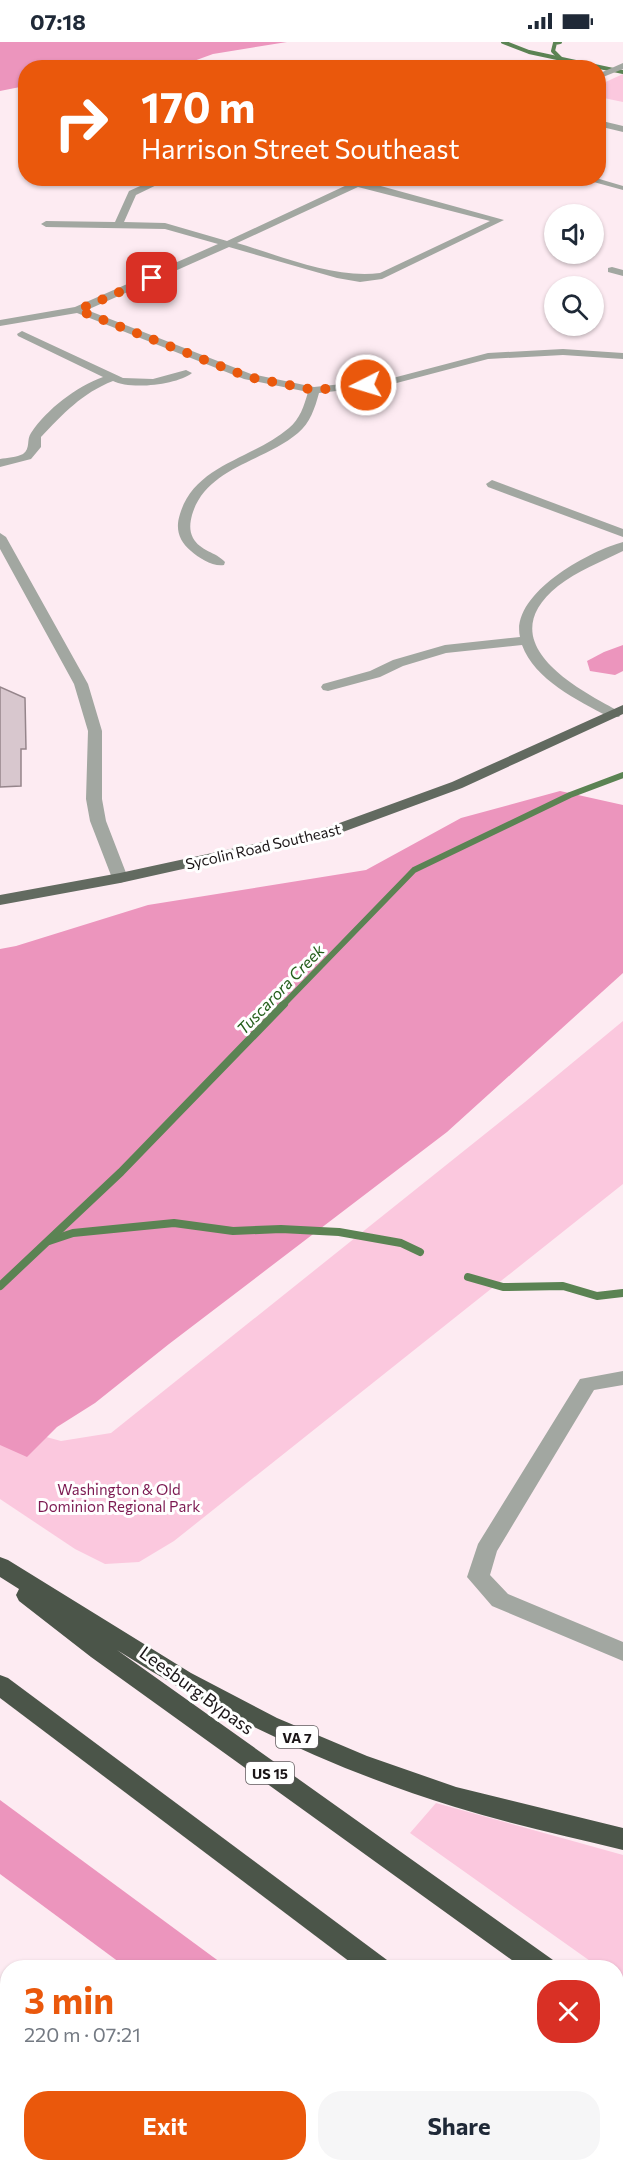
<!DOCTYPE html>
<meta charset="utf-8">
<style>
:root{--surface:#fff;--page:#f6f6f7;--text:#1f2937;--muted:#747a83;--accent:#ea580c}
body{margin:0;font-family:Commissioner,sans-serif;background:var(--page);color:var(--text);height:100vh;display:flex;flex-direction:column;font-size:22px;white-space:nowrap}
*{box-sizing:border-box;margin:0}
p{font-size:20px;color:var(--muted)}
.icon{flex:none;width:33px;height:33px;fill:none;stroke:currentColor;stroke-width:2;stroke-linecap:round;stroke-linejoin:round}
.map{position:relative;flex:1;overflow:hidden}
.side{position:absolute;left:0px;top:1918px;width:624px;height:212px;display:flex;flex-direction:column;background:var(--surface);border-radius:24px 24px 0 0;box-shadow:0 2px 4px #0004}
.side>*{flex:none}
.hud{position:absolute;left:18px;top:18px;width:588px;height:126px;border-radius:24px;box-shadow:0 2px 4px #0004;background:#ea580c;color:#fff;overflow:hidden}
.tools{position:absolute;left:544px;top:162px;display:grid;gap:12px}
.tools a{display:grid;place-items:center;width:60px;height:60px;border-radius:50%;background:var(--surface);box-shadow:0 2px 4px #0004;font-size:30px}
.pin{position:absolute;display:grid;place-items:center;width:51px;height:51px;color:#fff;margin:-26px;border-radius:12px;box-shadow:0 3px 9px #0006}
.me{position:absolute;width:66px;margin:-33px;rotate:265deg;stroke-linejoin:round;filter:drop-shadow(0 0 4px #0008)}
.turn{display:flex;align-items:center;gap:21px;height:126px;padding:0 24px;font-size:27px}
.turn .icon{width:78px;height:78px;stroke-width:2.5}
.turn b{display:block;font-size:42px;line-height:51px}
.round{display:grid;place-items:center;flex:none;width:63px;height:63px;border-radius:24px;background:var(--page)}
.overview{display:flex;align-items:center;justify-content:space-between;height:102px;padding:0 24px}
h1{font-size:36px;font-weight:700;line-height:45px;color:var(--accent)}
.action{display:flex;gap:12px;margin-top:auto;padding:12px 24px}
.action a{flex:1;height:69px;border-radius:24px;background:var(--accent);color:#fff;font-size:24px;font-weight:700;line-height:69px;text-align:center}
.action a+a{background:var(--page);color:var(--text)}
.status{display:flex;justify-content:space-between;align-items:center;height:42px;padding:0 30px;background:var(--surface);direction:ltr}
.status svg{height:16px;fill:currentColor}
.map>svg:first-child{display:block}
.green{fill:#fbc8de}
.forest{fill:#ec95bd}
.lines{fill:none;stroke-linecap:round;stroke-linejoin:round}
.stream-far2{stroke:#5b8353;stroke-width:4}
.stream-far1{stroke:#5b8353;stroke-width:6}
.stream{stroke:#5b8353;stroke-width:8}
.building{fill:#d8c7ce;stroke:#95858b;stroke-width:1.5}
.minor{fill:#a2a7a1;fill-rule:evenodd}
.major{fill:#626a60;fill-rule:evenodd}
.highway{fill:#4b5549;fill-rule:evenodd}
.route{stroke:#ea580c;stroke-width:10;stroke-dasharray:0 18}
.labels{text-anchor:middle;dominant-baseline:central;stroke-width:6;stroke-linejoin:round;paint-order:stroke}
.shield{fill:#fff;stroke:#5f5b5d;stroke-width:1.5}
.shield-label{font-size:14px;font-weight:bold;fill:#1b1517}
.street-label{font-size:15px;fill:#1b1517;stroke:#fff}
.park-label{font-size:15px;fill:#7c1951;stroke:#fff}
.water-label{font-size:16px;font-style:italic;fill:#255e1b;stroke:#fff}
.near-street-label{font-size:18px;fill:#1b1517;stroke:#fff}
</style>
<div class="status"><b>07:18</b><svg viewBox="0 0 49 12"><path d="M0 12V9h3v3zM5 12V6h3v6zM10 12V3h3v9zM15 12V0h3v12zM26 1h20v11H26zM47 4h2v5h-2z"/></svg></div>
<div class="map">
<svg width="623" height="2129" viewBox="0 0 623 2129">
<rect width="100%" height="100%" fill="#fdebf2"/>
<!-- green -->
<g class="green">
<polygon points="623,32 623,60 599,55 599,43"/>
<polygon points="623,979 623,1142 174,1499 139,1520 105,1522 75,1507 0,1457 0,1370 28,1390 61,1399 111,1391 525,1060"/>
<polygon points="436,1761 623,1813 623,1942 617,1938 616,1926 600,1926 410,1791"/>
</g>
<!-- forest -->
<g class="forest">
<polygon points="0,0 287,0 213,12 180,24 26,26 25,44 0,49"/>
<polygon points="623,603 623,629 615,633 590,629 587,619 604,610"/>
<polygon points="560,749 623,763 623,931 447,1090 169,1302 95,1361 57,1385 27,1415 0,1403 0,907 16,904 148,863 366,828 461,776"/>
<polygon points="0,1758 228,1926 127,1926 0,1832"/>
<polygon points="473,2122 481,2129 349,2129 343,2123"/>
</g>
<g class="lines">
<!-- stream-far2 -->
<g class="stream-far2">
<polyline points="503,0 529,10 623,30"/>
<polyline points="560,0 555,1 553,9 560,16"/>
</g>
<!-- stream-far1 -->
<polyline class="stream-far1" points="283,963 414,828 570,753 623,733"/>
<!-- stream -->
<g class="stream">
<polyline points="49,1199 73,1191 174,1181 233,1189 281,1187 339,1190 401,1201 420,1210"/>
<polyline points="468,1235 503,1245 563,1244 597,1254 623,1251"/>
<polyline points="0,1244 121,1130 284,962"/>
</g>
</g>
<!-- building -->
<polygon class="building" points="0,645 25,656 26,707 21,707 21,744 0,745"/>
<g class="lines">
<!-- minor -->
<g class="minor">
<polygon points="317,20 350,23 354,26 286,26"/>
<polygon points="623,21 623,27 598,37 598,32"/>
<polygon points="598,78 623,84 623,90 598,84"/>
<path d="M158,136H171L136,153L124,180L165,181L227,199L349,142L331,136L359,138L504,178L382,237L360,240L337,236L229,205L87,268L251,332L314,345L389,337L488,311L563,307L623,311V317L563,313L488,317L389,343L319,351C315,366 310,381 298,391C264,420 206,425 192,473C190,481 189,488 193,496C200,509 216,510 225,520L224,523C213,525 199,516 191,509C179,499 175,487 180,472C195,422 253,417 289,386C300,377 304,364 308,350L244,337L77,271L0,284V278L75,265L218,202L165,187L46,185L41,182L46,179L115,180L129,149ZM358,145L490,179L380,231C335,237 281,214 237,201Z"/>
<polygon points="579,136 596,136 623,144 623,148"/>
<polygon points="612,225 623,228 623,234 608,230 608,226"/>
<path d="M22,289L123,336L153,337L186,328L192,331C177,343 130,348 113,339C82,351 63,372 41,395V405L31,417L0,425V417C7,416 17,415 23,412C31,406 26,398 31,391C47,367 76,345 103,335L18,294L17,292Z"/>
<polygon points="492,438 623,487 623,495 488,445 486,442"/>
<polygon points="0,491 6,495 88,642 102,689 102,757 106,779 128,836 126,839 120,841 112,836 90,779 86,757 88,689 74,642 0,507"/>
<path d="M623,500V509C601,520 577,529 558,544C490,599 573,645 619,669L621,672L619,675H609C577,658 535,638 522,603L446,611L403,624L380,635L328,649L323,648L321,645L323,642L370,629L393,618L445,603L520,595C510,552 589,509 623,500Z"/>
<polygon points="623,1329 623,1343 594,1348 497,1509 490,1533 508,1552 623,1600 623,1619 492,1564 467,1535 478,1502 580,1337"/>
</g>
<!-- major -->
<polygon class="major" points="623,663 623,672 462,746 332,794 120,841 0,863 0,853 120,831 323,787 452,740"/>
<!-- highway -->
<g class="highway">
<path d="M0,1515L8,1518L191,1631L277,1676L367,1714L456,1745L623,1786V1808C567,1794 510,1782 455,1765C335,1728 223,1675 117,1608L553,1918L557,1926H523L91,1615L19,1559L16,1553L19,1547L0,1535Z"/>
<polygon points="0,1633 8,1636 387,1918 391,1926 358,1926 0,1656"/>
<polygon points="616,1966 623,1968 623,1994 616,1992"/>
<polygon points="616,2089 623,2092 623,2120 616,2118"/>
<polygon points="576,2122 607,2122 610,2129 579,2129"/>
</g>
</g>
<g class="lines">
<!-- route -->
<polyline class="route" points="152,236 78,268 248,335 314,348 366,343"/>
</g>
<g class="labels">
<!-- shield labels -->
<g class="shield">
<rect x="276" y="1684" width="42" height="22" rx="4.5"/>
<rect x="246" y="1720" width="48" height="22" rx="4.5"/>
</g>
<g class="shield-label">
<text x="297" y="1695">VA 7</text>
<text x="270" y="1731">US 15</text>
</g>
<!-- street labels -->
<g class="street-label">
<text transform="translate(263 804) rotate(-13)">Sycolin Road Southeast</text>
</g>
<!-- park labels -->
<g class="park-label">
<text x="119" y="1447">Washington &amp; Old<tspan x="119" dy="17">Dominion Regional Park</tspan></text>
</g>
<!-- water labels -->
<g class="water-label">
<text transform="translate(280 947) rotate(-46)">Tuscarora Creek</text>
</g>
<!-- near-street labels -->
<g class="near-street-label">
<text transform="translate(197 1648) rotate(36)">Leesburg Bypass</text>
</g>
</g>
</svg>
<div class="tools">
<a><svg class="icon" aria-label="sound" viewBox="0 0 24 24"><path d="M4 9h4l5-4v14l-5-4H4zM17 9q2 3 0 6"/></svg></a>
<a><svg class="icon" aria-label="search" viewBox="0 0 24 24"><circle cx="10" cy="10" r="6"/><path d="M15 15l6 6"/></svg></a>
</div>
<div class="pin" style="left:152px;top:236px;background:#d93025"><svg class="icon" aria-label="arrive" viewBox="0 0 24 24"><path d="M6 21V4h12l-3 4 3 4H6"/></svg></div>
<svg class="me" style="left:366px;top:343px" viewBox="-20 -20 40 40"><circle r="17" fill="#ea580c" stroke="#fff" stroke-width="3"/><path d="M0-11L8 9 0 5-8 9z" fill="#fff"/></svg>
<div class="hud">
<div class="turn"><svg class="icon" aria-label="right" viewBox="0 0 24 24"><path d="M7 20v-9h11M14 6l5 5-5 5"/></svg><div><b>170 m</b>Harrison Street Southeast</div></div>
</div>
<section class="side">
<div class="overview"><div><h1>3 min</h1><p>220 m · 07:21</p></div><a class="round" style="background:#d93025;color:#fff"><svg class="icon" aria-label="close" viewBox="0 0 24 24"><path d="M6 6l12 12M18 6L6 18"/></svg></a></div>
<div class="action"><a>Exit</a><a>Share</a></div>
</section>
</div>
